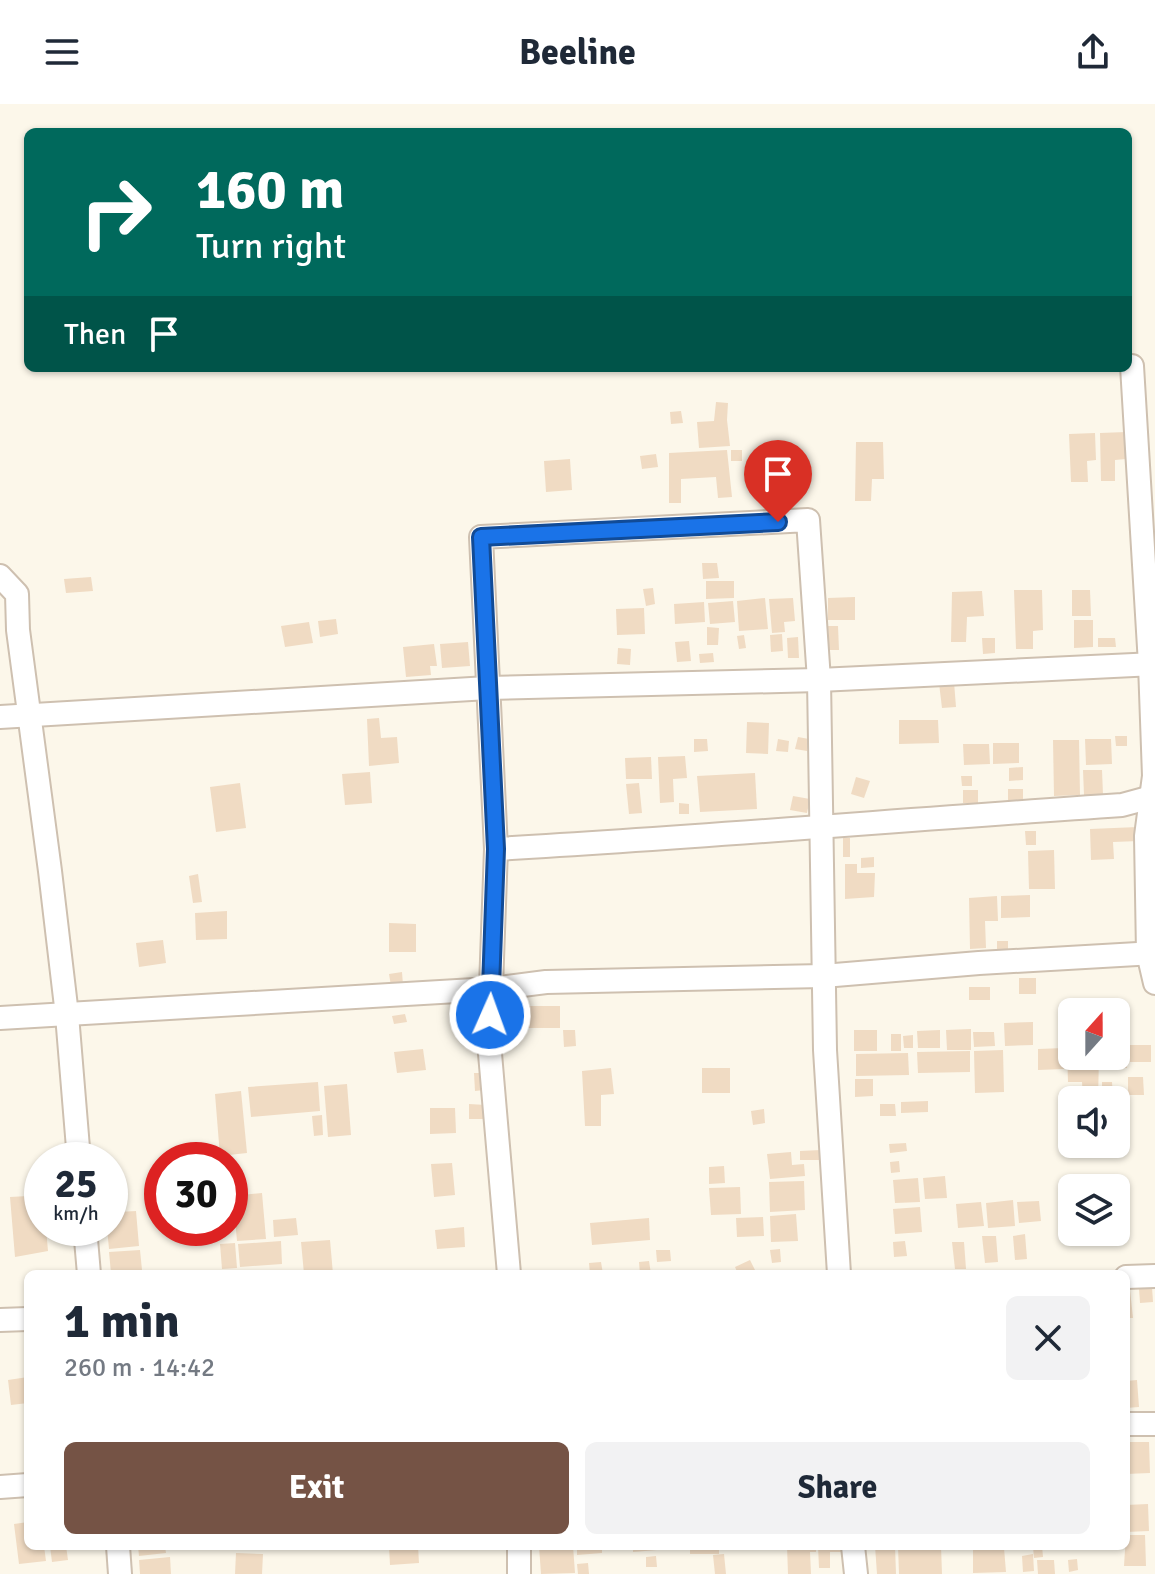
<!DOCTYPE html>
<meta charset="utf-8">
<style>
:root{--surface:#fff;--page:#f2f2f3;--text:#1f2937;--muted:#747a83;--accent:#755345}
body{margin:0;font-family:Signika,sans-serif;background:var(--page);color:var(--text);height:100vh;display:flex;flex-direction:column;font-size:30px;white-space:nowrap}
*{box-sizing:border-box;margin:0}
p{font-size:26px;color:var(--muted)}
.icon{flex:none;width:44px;height:44px;fill:none;stroke:currentColor;stroke-width:2;stroke-linecap:round;stroke-linejoin:round}
.map{position:relative;flex:1;overflow:hidden}
.sheet{position:absolute;left:24px;top:1166px;width:1106px;height:280px;display:flex;flex-direction:column;background:var(--surface);border-radius:12px;box-shadow:0 2px 6px #0004}
.sheet>*{flex:none}
.banner{position:absolute;left:24px;top:24px;width:1108px;height:244px;border-radius:12px;box-shadow:0 2px 6px #0004;background:#00695c;color:#fff;overflow:hidden}
.needle{width:52px;rotate:21deg}
.buttons{position:absolute;left:1058px;top:894px;display:grid;gap:16px}
.buttons a{display:grid;place-items:center;width:72px;height:72px;border-radius:12px;background:var(--surface);box-shadow:0 2px 6px #0004;font-size:40px}
.speed{position:absolute;left:24px;top:1038px;display:flex;gap:16px;font-size:40px;font-weight:700;text-align:center}
.speed>*{display:grid;place-content:center;width:104px;height:104px;border-radius:50%;background:var(--surface);box-shadow:0 2px 6px #0004;line-height:1}
.speed small{font-size:20px;font-weight:400}
.speed .limit{border:12px solid #d22;background:#fff;color:#111}
.pin{position:absolute;display:grid;place-items:center;width:68px;height:68px;color:#fff;margin:-82px -34px;border-radius:50% 50% 50% 0;rotate:-45deg;box-shadow:0 0 8px #0007}
.pin .icon{rotate:45deg}
.me{position:absolute;width:88px;margin:-44px;rotate:2deg;stroke-linejoin:round;filter:drop-shadow(0 0 6px #0008)}
.turn{display:flex;align-items:center;gap:28px;height:168px;padding:0 40px;font-size:36px}
.turn .icon{width:104px;height:104px;stroke-width:2.5}
.turn b{display:block;font-size:56px;line-height:68px}
.then{display:flex;align-items:center;height:76px;padding:0 40px;background:#0003;gap:16px;font-size:30px}
.round{display:grid;place-items:center;flex:none;width:84px;height:84px;border-radius:12px;background:var(--page)}
.headline{display:flex;align-items:center;justify-content:space-between;height:136px;padding:0 40px}
h1{font-size:48px;font-weight:800;line-height:60px}
.button{display:flex;gap:16px;margin-top:auto;padding:16px 40px}
.button a{flex:1;height:92px;border-radius:12px;background:var(--accent);color:#fff;font-size:32px;font-weight:800;line-height:92px;text-align:center}
.button a+a{background:var(--page);color:var(--text)}
header{display:flex;justify-content:space-between;align-items:center;height:104px;padding:0 40px;background:var(--surface);font-size:36px;font-weight:800}
.map>svg:first-child{display:block}
.building{fill:#f0dbc3}
.lines{fill:none;stroke-linecap:round;stroke-linejoin:round}
.minor-casing{stroke:#cec0b0;stroke-width:26}
.minor{stroke:#fff;stroke-width:22}
.route-casing{stroke:#114b97;stroke-width:20}
.route{stroke:#1a73e8;stroke-width:14}
</style>
<header><svg class="icon" aria-label="menu" viewBox="0 0 24 24"><path d="M4 6h16M4 12h16M4 18h16"/></svg>Beeline<svg class="icon" aria-label="share" viewBox="0 0 24 24"><path d="M12 15V3M7 8l5-5 5 5M5 13v7h14v-7"/></svg></header>
<div class="map">
<svg width="1155" height="1470" viewBox="0 0 1155 1470">
<rect width="100%" height="100%" fill="#fcf7ea"/>
<!-- building -->
<g class="building">
<polygon points="716,298 728,299 727,316 730,342 699,344 697,318 714,317"/>
<polygon points="681,307 683,319 671,320 670,308"/>
<polygon points="1126,328 1126,355 1115,356 1115,377 1101,377 1100,329"/>
<polygon points="1095,329 1096,356 1087,357 1088,378 1071,378 1069,330"/>
<polygon points="856,338 883,338 884,375 872,375 871,397 855,397"/>
<polygon points="793,342 795,379 778,380 778,395 766,396 765,381 762,381 761,344"/>
<polygon points="727,346 732,393 718,394 716,373 681,375 681,399 669,399 669,349"/>
<rect x="731" y="346" width="11" height="11"/>
<polygon points="656,350 658,363 642,365 640,352"/>
<polygon points="570,355 572,386 546,388 544,357"/>
<polygon points="702,459 717,459 719,474 703,475"/>
<polygon points="91,473 93,487 66,489 64,475"/>
<polygon points="706,477 734,477 734,494 706,495"/>
<polygon points="653,484 655,500 646,502 643,485"/>
<polygon points="1014,486 1042,486 1043,526 1033,527 1033,545 1016,545"/>
<polygon points="1072,486 1090,486 1091,512 1072,512"/>
<polygon points="982,487 984,512 967,513 966,538 951,538 952,488"/>
<polygon points="855,493 855,516 828,516 828,494"/>
<polygon points="765,494 768,525 739,527 737,497"/>
<polygon points="793,494 795,517 784,518 785,528 772,529 769,495"/>
<polygon points="733,497 735,518 710,520 708,499"/>
<polygon points="704,498 705,518 675,520 674,500"/>
<polygon points="644,504 645,530 617,531 616,505"/>
<polygon points="336,515 338,530 320,533 318,517"/>
<polygon points="1074,516 1093,516 1093,543 1074,544"/>
<polygon points="309,518 313,539 285,543 281,522"/>
<polygon points="828,522 838,522 839,546 829,546"/>
<polygon points="707,523 719,524 718,541 707,541"/>
<polygon points="782,530 783,547 771,548 770,531"/>
<polygon points="744,531 746,544 739,545 737,532"/>
<polygon points="798,533 799,554 788,554 787,534"/>
<polygon points="982,534 995,534 995,549 983,550"/>
<polygon points="1098,534 1115,534 1116,543 1098,543"/>
<polygon points="689,537 691,557 677,558 675,538"/>
<polygon points="468,538 470,562 442,564 440,540"/>
<polygon points="434,540 437,562 430,562 431,571 406,573 403,543"/>
<polygon points="618,544 631,545 630,561 617,560"/>
<polygon points="713,549 714,558 700,559 699,550"/>
<polygon points="954,578 956,603 942,604 939,579"/>
<polygon points="379,614 381,634 397,633 399,659 369,662 367,615"/>
<polygon points="899,616 938,616 939,639 899,640"/>
<polygon points="747,618 769,619 768,650 746,649"/>
<polygon points="1115,632 1127,632 1127,642 1116,642"/>
<polygon points="798,633 809,635 807,647 795,645"/>
<polygon points="694,635 707,635 708,647 694,648"/>
<polygon points="778,635 789,637 788,648 776,647"/>
<polygon points="1085,635 1111,635 1112,660 1086,661"/>
<polygon points="1053,636 1079,636 1080,691 1054,692"/>
<polygon points="993,639 1019,639 1019,659 993,660"/>
<polygon points="963,640 989,640 990,660 964,661"/>
<polygon points="685,652 687,674 673,675 674,698 660,699 658,653"/>
<polygon points="651,653 652,675 626,675 625,654"/>
<polygon points="1023,663 1023,676 1009,677 1009,664"/>
<polygon points="1083,666 1102,666 1103,691 1084,691"/>
<polygon points="370,668 372,699 345,701 342,670"/>
<polygon points="755,669 757,705 700,708 697,672"/>
<polygon points="961,672 972,672 972,682 962,682"/>
<polygon points="856,673 870,677 864,694 851,690"/>
<polygon points="240,679 246,724 216,728 210,683"/>
<polygon points="639,679 642,709 629,710 626,680"/>
<rect x="1008" y="685" width="15" height="14"/>
<rect x="963" y="686" width="15" height="13"/>
<polygon points="793,692 810,695 807,709 790,706"/>
<polygon points="679,699 689,700 689,710 679,710"/>
<polygon points="1138,723 1139,737 1113,738 1114,755 1091,756 1090,725"/>
<polygon points="1025,727 1036,727 1036,741 1026,741"/>
<rect x="843" y="734" width="7" height="19"/>
<polygon points="1054,746 1055,785 1029,785 1028,747"/>
<polygon points="874,753 874,763 861,764 861,754"/>
<polygon points="845,760 857,760 857,769 875,769 874,793 845,795"/>
<polygon points="198,770 202,798 193,799 189,772"/>
<polygon points="1030,791 1030,813 1001,814 1001,792"/>
<polygon points="997,792 998,817 985,817 986,844 970,845 969,794"/>
<polygon points="227,807 227,835 196,836 195,809"/>
<polygon points="389,819 416,820 416,848 389,848"/>
<polygon points="163,836 166,859 139,863 136,839"/>
<rect x="997" y="837" width="11" height="13"/>
<polygon points="402,868 403,881 391,882 389,870"/>
<rect x="1019" y="874" width="17" height="16"/>
<rect x="969" y="883" width="21" height="13"/>
<polygon points="516,902 560,902 560,924 517,924"/>
<polygon points="405,910 407,918 394,920 392,912"/>
<polygon points="1033,918 1033,941 1005,942 1004,919"/>
<polygon points="971,925 971,946 947,946 946,926"/>
<polygon points="563,926 575,926 576,942 564,943"/>
<rect x="854" y="926" width="23" height="21"/>
<polygon points="940,926 940,944 918,944 917,927"/>
<polygon points="973,928 994,928 995,942 974,943"/>
<rect x="891" y="930" width="10" height="17"/>
<polygon points="913,931 913,944 904,944 903,932"/>
<polygon points="1129,941 1151,941 1151,958 1130,958"/>
<polygon points="1072,943 1072,952 1099,952 1098,996 1083,996 1082,978 1068,978 1067,944"/>
<polygon points="1116,943 1127,943 1127,964 1102,964 1102,952 1116,952"/>
<polygon points="1064,944 1064,965 1038,966 1038,945"/>
<polygon points="423,945 426,966 397,969 394,948"/>
<polygon points="1003,946 1004,988 975,989 974,947"/>
<polygon points="970,947 970,968 918,969 917,948"/>
<polygon points="908,949 909,971 856,972 856,950"/>
<polygon points="611,964 614,990 601,991 601,1022 585,1022 582,967"/>
<rect x="702" y="964" width="28" height="25"/>
<polygon points="474,969 483,969 484,986 475,987"/>
<polygon points="1128,973 1143,973 1144,991 1128,991"/>
<polygon points="855,975 873,975 873,992 855,993"/>
<polygon points="318,978 320,1007 251,1013 248,983"/>
<polygon points="1102,978 1112,978 1113,996 1102,996"/>
<polygon points="347,980 351,1031 328,1033 324,982"/>
<polygon points="241,987 247,1049 220,1052 215,990"/>
<polygon points="928,997 928,1008 901,1009 901,998"/>
<polygon points="469,1000 486,1001 486,1015 469,1015"/>
<polygon points="880,1000 895,1000 896,1012 880,1012"/>
<polygon points="430,1004 455,1004 456,1029 430,1030"/>
<polygon points="764,1005 765,1019 753,1021 751,1007"/>
<polygon points="322,1011 323,1031 314,1032 312,1012"/>
<polygon points="906,1039 907,1047 890,1049 889,1040"/>
<polygon points="821,1046 822,1056 800,1056 800,1047"/>
<polygon points="791,1048 792,1061 804,1060 805,1072 770,1075 767,1050"/>
<polygon points="899,1057 900,1068 891,1069 890,1058"/>
<polygon points="452,1059 455,1091 434,1093 431,1060"/>
<polygon points="724,1062 725,1079 709,1080 709,1063"/>
<polygon points="945,1072 947,1094 925,1095 923,1074"/>
<polygon points="918,1074 920,1098 895,1099 893,1076"/>
<polygon points="804,1077 805,1106 770,1108 769,1078"/>
<polygon points="740,1083 741,1110 711,1111 709,1084"/>
<polygon points="118,1088 119,1108 136,1107 139,1142 109,1145 107,1124 110,1124 110,1089"/>
<polygon points="262,1089 266,1135 237,1137 233,1092"/>
<polygon points="28,1092 30,1114 42,1113 42,1124 46,1124 48,1147 15,1153 10,1093"/>
<polygon points="1013,1096 1015,1122 988,1124 986,1099"/>
<polygon points="1039,1097 1041,1117 1019,1119 1017,1098"/>
<polygon points="981,1098 984,1122 958,1124 956,1100"/>
<polygon points="920,1103 922,1128 895,1130 893,1105"/>
<polygon points="796,1110 798,1137 771,1138 770,1112"/>
<polygon points="763,1113 764,1132 737,1133 736,1114"/>
<polygon points="296,1114 298,1131 274,1133 273,1116"/>
<polygon points="649,1114 650,1136 592,1141 590,1119"/>
<polygon points="464,1123 465,1143 437,1145 435,1126"/>
<polygon points="1025,1130 1027,1155 1015,1156 1013,1132"/>
<polygon points="982,1132 996,1132 998,1158 985,1159"/>
<polygon points="330,1136 333,1170 304,1170 301,1138"/>
<polygon points="281,1137 282,1160 240,1163 238,1140"/>
<polygon points="905,1137 907,1152 894,1153 893,1138"/>
<polygon points="952,1138 964,1138 966,1165 955,1165"/>
<polygon points="235,1139 237,1164 222,1165 220,1140"/>
<polygon points="780,1145 781,1158 772,1159 770,1146"/>
<polygon points="140,1146 142,1166 111,1169 109,1148"/>
<polygon points="656,1146 670,1146 671,1157 657,1158"/>
<polygon points="750,1156 756,1168 738,1170 735,1163"/>
<polygon points="649,1157 651,1170 640,1170 639,1158"/>
<polygon points="601,1158 603,1170 590,1170 589,1159"/>
<polygon points="1152,1183 1153,1198 1140,1199 1139,1184"/>
<polygon points="1130,1186 1133,1214 1126,1214 1126,1187"/>
<polygon points="28,1273 28,1299 11,1301 8,1276"/>
<polygon points="1137,1276 1139,1303 1126,1304 1126,1277"/>
<polygon points="1126,1338 1149,1338 1150,1369 1126,1370"/>
<polygon points="1148,1400 1149,1427 1126,1428 1126,1401"/>
<polygon points="28,1418 28,1442 44,1442 46,1457 19,1460 14,1420"/>
<polygon points="1126,1431 1145,1431 1146,1462 1124,1462"/>
<polygon points="50,1442 66,1442 68,1456 52,1458"/>
<polygon points="138,1442 165,1442 166,1449 139,1452"/>
<polygon points="389,1442 418,1442 419,1459 390,1461"/>
<polygon points="539,1442 573,1442 575,1469 541,1470"/>
<polygon points="577,1442 602,1442 602,1449 577,1451"/>
<polygon points="633,1442 657,1442 657,1446 633,1448"/>
<rect x="690" y="1442" width="29" height="8"/>
<polygon points="787,1442 816,1442 816,1448 810,1448 811,1470 788,1470"/>
<polygon points="818,1442 846,1442 846,1448 830,1448 830,1464 819,1464"/>
<polygon points="875,1442 895,1442 896,1470 877,1470"/>
<polygon points="898,1442 941,1442 942,1470 899,1470"/>
<polygon points="1042,1442 1043,1453 1034,1454 1033,1443"/>
<polygon points="1004,1444 1006,1468 973,1469 973,1446"/>
<polygon points="236,1449 263,1450 262,1470 235,1470"/>
<polygon points="724,1450 726,1470 715,1470 713,1451"/>
<polygon points="1033,1450 1034,1467 1023,1468 1022,1452"/>
<polygon points="656,1452 657,1463 646,1463 646,1453"/>
<polygon points="170,1453 171,1470 140,1470 139,1456"/>
<polygon points="1077,1455 1078,1466 1069,1468 1068,1456"/>
<polygon points="1037,1456 1054,1456 1055,1470 1038,1470"/>
<polygon points="588,1459 589,1470 578,1470 577,1460"/>
</g>
<g class="lines">
<!-- minor casing -->
<g class="minor-casing">
<g id="minor">
<polyline points="1132,262 1150,560 1154,672 1146,732 1148,849 1155,879"/>
<polyline points="0,472 17,490 18,526 50,767 67,911 79,1056"/>
<polyline points="0,613 488,584 819,576 1155,560"/>
<path d="M496,745C705,733 913,715 1122,701L1155,692"/>
<polyline points="0,914 491,885 546,878 823,872 979,859 1155,849"/>
<polyline points="85,1124 89,1170"/>
<polyline points="509,1170 489,938 496,745 481,433 808,416 819,576 825,946 839,1170"/>
<polyline points="1126,1173 1155,1172"/>
<polyline points="0,1216 28,1215"/>
<polyline points="1126,1320 1155,1320"/>
<polyline points="0,1383 28,1381"/>
<polyline points="118,1442 120,1470"/>
<polyline points="853,1442 856,1470"/>
<polyline points="519,1470 519,1442"/>
</g>
</g>
<!-- minor -->
<use href="#minor" class="minor"/>
</g>
<g class="lines">
<!-- route casing -->
<g class="route-casing">
<polyline id="route" points="490,911 496,745 481,433 778,418"/>
</g>
<!-- route -->
<use href="#route" class="route"/>
</g>
</svg>
<div class="buttons">
<a><svg class="needle" viewBox="-14 -14 28 28"><path d="M0-13l5 13h-10z" fill="#e53935"/><path d="M0 13l5-13h-10z" fill="#747a83"/></svg></a>
<a><svg class="icon" aria-label="sound" viewBox="0 0 24 24"><path d="M4 9h4l5-4v14l-5-4H4zM17 9q2 3 0 6"/></svg></a>
<a><svg class="icon" aria-label="layers" viewBox="0 0 24 24"><path d="M12 4l9 5-9 5-9-5zM3 14l9 5 9-5"/></svg></a>
</div>
<div class="speed"><div>25<small>km/h</small></div><div class="limit">30</div></div>
<div class="pin" style="left:778px;top:418px;background:#d93025"><svg class="icon" aria-label="arrive" viewBox="0 0 24 24"><path d="M6 21V4h12l-3 4 3 4H6"/></svg></div>
<svg class="me" style="left:490px;top:911px" viewBox="-20 -20 40 40"><circle r="17" fill="#1a73e8" stroke="#fff" stroke-width="3"/><path d="M0-11L8 9 0 5-8 9z" fill="#fff"/></svg>
<div class="banner">
<div class="turn"><svg class="icon" aria-label="right" viewBox="0 0 24 24"><path d="M7 20v-9h11M14 6l5 5-5 5"/></svg><div><b>160 m</b>Turn right</div></div>
<div class="then">Then<svg class="icon" aria-label="arrive" viewBox="0 0 24 24"><path d="M6 21V4h12l-3 4 3 4H6"/></svg></div>
</div>
<section class="sheet">
<div class="headline"><div><h1>1 min</h1><p>260 m · 14:42</p></div><a class="round"><svg class="icon" aria-label="close" viewBox="0 0 24 24"><path d="M6 6l12 12M18 6L6 18"/></svg></a></div>
<div class="button"><a>Exit</a><a>Share</a></div>
</section>
</div>
